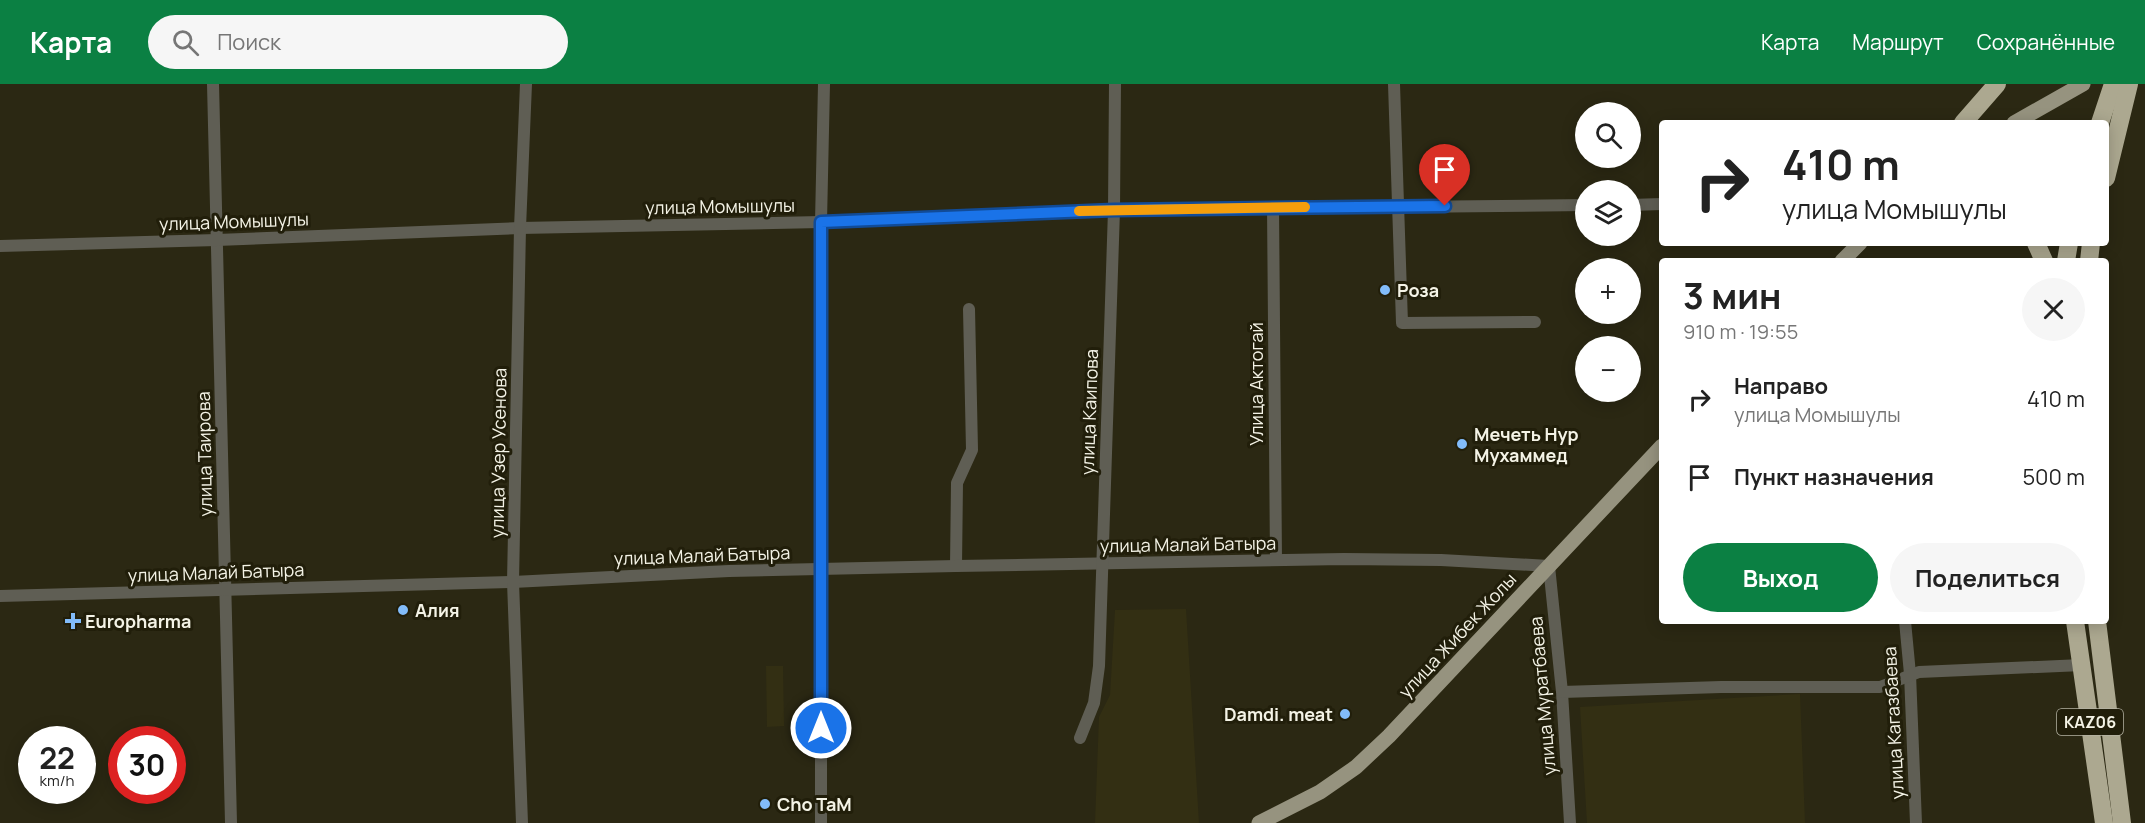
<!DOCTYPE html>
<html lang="ru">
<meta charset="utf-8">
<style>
:root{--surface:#fff;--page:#f6f6f6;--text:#222;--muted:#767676;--accent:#0b8043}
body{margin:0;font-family:Manrope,sans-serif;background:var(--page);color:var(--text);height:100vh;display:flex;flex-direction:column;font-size:22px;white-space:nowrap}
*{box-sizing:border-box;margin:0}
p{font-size:20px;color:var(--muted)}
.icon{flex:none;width:33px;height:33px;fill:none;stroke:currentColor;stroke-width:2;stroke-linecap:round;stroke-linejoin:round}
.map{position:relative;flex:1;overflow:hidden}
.side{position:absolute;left:1659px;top:174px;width:450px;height:366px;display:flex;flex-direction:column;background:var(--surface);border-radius:6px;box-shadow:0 3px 15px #0003}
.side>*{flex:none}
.top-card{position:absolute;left:1659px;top:36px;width:450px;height:126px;border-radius:6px;box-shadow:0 3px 15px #0003;background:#fff;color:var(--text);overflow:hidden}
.controls{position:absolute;left:1575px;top:18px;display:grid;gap:12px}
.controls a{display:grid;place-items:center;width:66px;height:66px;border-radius:50%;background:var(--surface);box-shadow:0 3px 15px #0003;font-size:30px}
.speed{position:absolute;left:18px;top:642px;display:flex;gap:12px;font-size:30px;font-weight:700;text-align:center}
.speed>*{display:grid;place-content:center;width:78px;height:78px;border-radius:50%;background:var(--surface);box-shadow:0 3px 15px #0003;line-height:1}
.speed small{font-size:15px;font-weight:400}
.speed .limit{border:9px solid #d22;background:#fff;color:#111}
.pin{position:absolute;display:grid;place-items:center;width:51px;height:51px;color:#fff;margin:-62px -26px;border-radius:50% 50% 50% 0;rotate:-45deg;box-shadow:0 0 6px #0007}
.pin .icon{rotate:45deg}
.me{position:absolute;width:66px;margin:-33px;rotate:0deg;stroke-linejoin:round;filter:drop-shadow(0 0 4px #0008)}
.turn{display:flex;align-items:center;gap:21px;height:126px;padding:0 24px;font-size:27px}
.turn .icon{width:78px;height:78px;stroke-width:2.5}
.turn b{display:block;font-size:42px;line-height:51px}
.round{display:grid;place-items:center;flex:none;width:63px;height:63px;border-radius:32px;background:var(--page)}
.head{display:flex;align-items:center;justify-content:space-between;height:102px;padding:0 24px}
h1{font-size:36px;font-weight:700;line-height:45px}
.button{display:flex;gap:12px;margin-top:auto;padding:12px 24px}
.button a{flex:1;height:69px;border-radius:36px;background:var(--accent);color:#fff;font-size:24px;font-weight:700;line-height:69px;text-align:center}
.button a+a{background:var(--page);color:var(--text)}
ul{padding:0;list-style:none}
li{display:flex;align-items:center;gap:18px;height:78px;padding:0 24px}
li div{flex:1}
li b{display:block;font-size:22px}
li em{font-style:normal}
header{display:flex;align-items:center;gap:36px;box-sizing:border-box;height:84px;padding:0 30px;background:var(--accent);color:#fff}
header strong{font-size:28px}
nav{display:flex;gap:33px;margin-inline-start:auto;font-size:21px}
.search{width:420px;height:54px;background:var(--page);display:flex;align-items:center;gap:15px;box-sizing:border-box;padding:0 21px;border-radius:33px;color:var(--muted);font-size:22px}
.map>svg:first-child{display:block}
.built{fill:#332f13}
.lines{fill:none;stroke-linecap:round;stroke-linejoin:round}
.minor{stroke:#5f5e54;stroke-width:12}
.major{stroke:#96937f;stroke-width:15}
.highway{stroke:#aca890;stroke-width:18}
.route-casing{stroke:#114b97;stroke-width:15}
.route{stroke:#1a73e8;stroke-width:10}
.slow{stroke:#f59e0b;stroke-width:10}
.poi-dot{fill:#82bcfa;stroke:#211e0a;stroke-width:2}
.labels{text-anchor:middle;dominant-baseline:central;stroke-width:6;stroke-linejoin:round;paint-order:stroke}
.shield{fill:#211e0a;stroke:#b5b3a4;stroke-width:1.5}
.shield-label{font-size:16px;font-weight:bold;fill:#f4f3e6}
.street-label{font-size:18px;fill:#f4f3e6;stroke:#211e0a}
.poi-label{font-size:18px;font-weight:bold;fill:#f4f3e6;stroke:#211e0a;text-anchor:start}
</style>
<header>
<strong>Карта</strong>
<div class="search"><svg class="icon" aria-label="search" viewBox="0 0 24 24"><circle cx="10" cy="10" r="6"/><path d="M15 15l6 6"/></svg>Поиск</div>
<nav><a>Карта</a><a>Маршрут</a><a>Сохранённые</a></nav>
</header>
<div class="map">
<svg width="2145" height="739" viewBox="0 0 2145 739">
<rect width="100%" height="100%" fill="#2b2813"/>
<!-- built -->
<g class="built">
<polygon points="1186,525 1199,739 1095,739 1099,633 1110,611 1115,526"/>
<polygon points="766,582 783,582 784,642 767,643"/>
<polygon points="1800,610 1805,739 1587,739 1580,623"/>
</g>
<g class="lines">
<!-- minor -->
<g class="minor">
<polyline points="213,0 231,739"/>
<polyline points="1394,0 1402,239 1535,238"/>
<polyline points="1630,121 1662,120"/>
<polyline points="1273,123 1276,476"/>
<polyline points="0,162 217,156 520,144 821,138 1114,126 1586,121"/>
<polyline points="956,482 957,399 972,366 969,225"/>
<polyline points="0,512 513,498 729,487 956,482 1344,475 1441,476 1549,482 1562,608 1570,739"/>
<polyline points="1905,537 1910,590 1916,739"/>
<polyline points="1562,608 1721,603 1880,603 1919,588 2082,581"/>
<polyline points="1080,654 1094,619 1099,582 1114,126 1115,0"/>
<polyline points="522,739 513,498 520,144 526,0"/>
<polyline points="821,739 821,138 824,0"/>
</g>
<!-- major -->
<g class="major">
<polyline points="2014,39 2083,0"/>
<polyline points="1842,177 1860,159"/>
<polyline points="1259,739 1320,708 1356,683 1389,652 1662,362"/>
</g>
<!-- highway -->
<g class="highway">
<polyline points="1963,39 1997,0"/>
<polyline points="2100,39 2113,0"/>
<polyline points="2106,94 2129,0"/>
<polyline points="2036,159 2044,177"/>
<polyline points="2066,177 2069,159"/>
<polyline points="2089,177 2091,159"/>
<polyline points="2075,537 2104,739"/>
<polyline points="2097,537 2122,739"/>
</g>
</g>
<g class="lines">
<!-- route casing -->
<g class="route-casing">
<polyline id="route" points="821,644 821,138 1114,126 1445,122"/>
</g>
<!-- route -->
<use href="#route" class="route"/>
<!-- slow -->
<polyline class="slow" points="1079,127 1305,123"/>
</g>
<!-- markers -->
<g class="poi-dot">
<circle cx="1385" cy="206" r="6"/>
<circle cx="1462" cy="360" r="6"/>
<circle cx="403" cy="526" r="6"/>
<path d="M70 528h6v6h6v6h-6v6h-6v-6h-6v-6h6z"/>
<circle cx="1345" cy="630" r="6"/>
<circle cx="765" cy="720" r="6"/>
</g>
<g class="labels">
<!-- shield labels -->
<rect class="shield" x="2057" y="625" width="66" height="26" rx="4.5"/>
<g class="shield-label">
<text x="2090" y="638">KAZ06</text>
</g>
<!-- street labels -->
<g class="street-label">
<text transform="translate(720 122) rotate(-1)">улица Момышулы</text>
<text transform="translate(234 137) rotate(-2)">улица Момышулы</text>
<text transform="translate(1256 300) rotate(-90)">Улица Актогай</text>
<text transform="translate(1089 328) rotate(-88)">улица Каипова</text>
<text transform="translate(498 369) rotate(-89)">улица Узер Усенова</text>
<text transform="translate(204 370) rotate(-91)">улица Таирова</text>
<text transform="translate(1188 460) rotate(-1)">улица Малай Батыра</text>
<text transform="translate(702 471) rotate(-2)">улица Малай Батыра</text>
<text transform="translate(216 488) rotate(-2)">улица Малай Батыра</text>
<text transform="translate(1457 551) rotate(-47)">улица Жибек Жолы</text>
<text transform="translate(1542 612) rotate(-95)">улица Муратбаева</text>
<text transform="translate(1893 639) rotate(-93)">улица Кагазбаева</text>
</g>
<!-- poi labels -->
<g class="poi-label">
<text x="1397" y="206">Роза</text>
<text x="1474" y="350">Мечеть Нур<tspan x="1474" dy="21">Мухаммед</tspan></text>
<text x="415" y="526">Алия</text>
<text x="85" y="537">Europharma</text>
<text x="1333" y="630" text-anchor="end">Damdi. meat</text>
<text x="777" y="720">Cho TaM</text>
</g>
</g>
</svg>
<div class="controls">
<a><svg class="icon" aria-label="search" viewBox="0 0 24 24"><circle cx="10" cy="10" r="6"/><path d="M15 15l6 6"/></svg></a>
<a><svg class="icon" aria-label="layers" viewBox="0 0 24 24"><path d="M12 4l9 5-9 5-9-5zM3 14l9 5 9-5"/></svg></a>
<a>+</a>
<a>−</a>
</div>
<div class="speed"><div>22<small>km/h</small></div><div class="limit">30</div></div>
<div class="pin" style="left:1445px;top:122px;background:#d93025"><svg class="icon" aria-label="arrive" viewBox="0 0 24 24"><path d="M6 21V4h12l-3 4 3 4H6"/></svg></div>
<svg class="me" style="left:821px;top:644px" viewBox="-20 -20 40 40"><circle r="17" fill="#1a73e8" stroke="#fff" stroke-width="3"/><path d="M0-11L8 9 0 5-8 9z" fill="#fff"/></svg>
<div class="top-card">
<div class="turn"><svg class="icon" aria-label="right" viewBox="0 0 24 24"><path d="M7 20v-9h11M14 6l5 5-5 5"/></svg><div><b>410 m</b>улица Момышулы</div></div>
</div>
<section class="side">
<div class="head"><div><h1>3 мин</h1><p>910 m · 19:55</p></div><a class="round"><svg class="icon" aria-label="close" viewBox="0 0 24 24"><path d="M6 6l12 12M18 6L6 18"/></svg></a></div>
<ul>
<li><svg class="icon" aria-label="right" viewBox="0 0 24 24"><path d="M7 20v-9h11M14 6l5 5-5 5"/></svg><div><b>Направо</b><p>улица Момышулы</p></div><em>410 m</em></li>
<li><svg class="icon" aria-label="arrive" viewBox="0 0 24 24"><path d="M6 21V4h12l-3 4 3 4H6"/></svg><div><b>Пункт назначения</b></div><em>500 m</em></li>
</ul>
<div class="button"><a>Выход</a><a>Поделиться</a></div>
</section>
</div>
